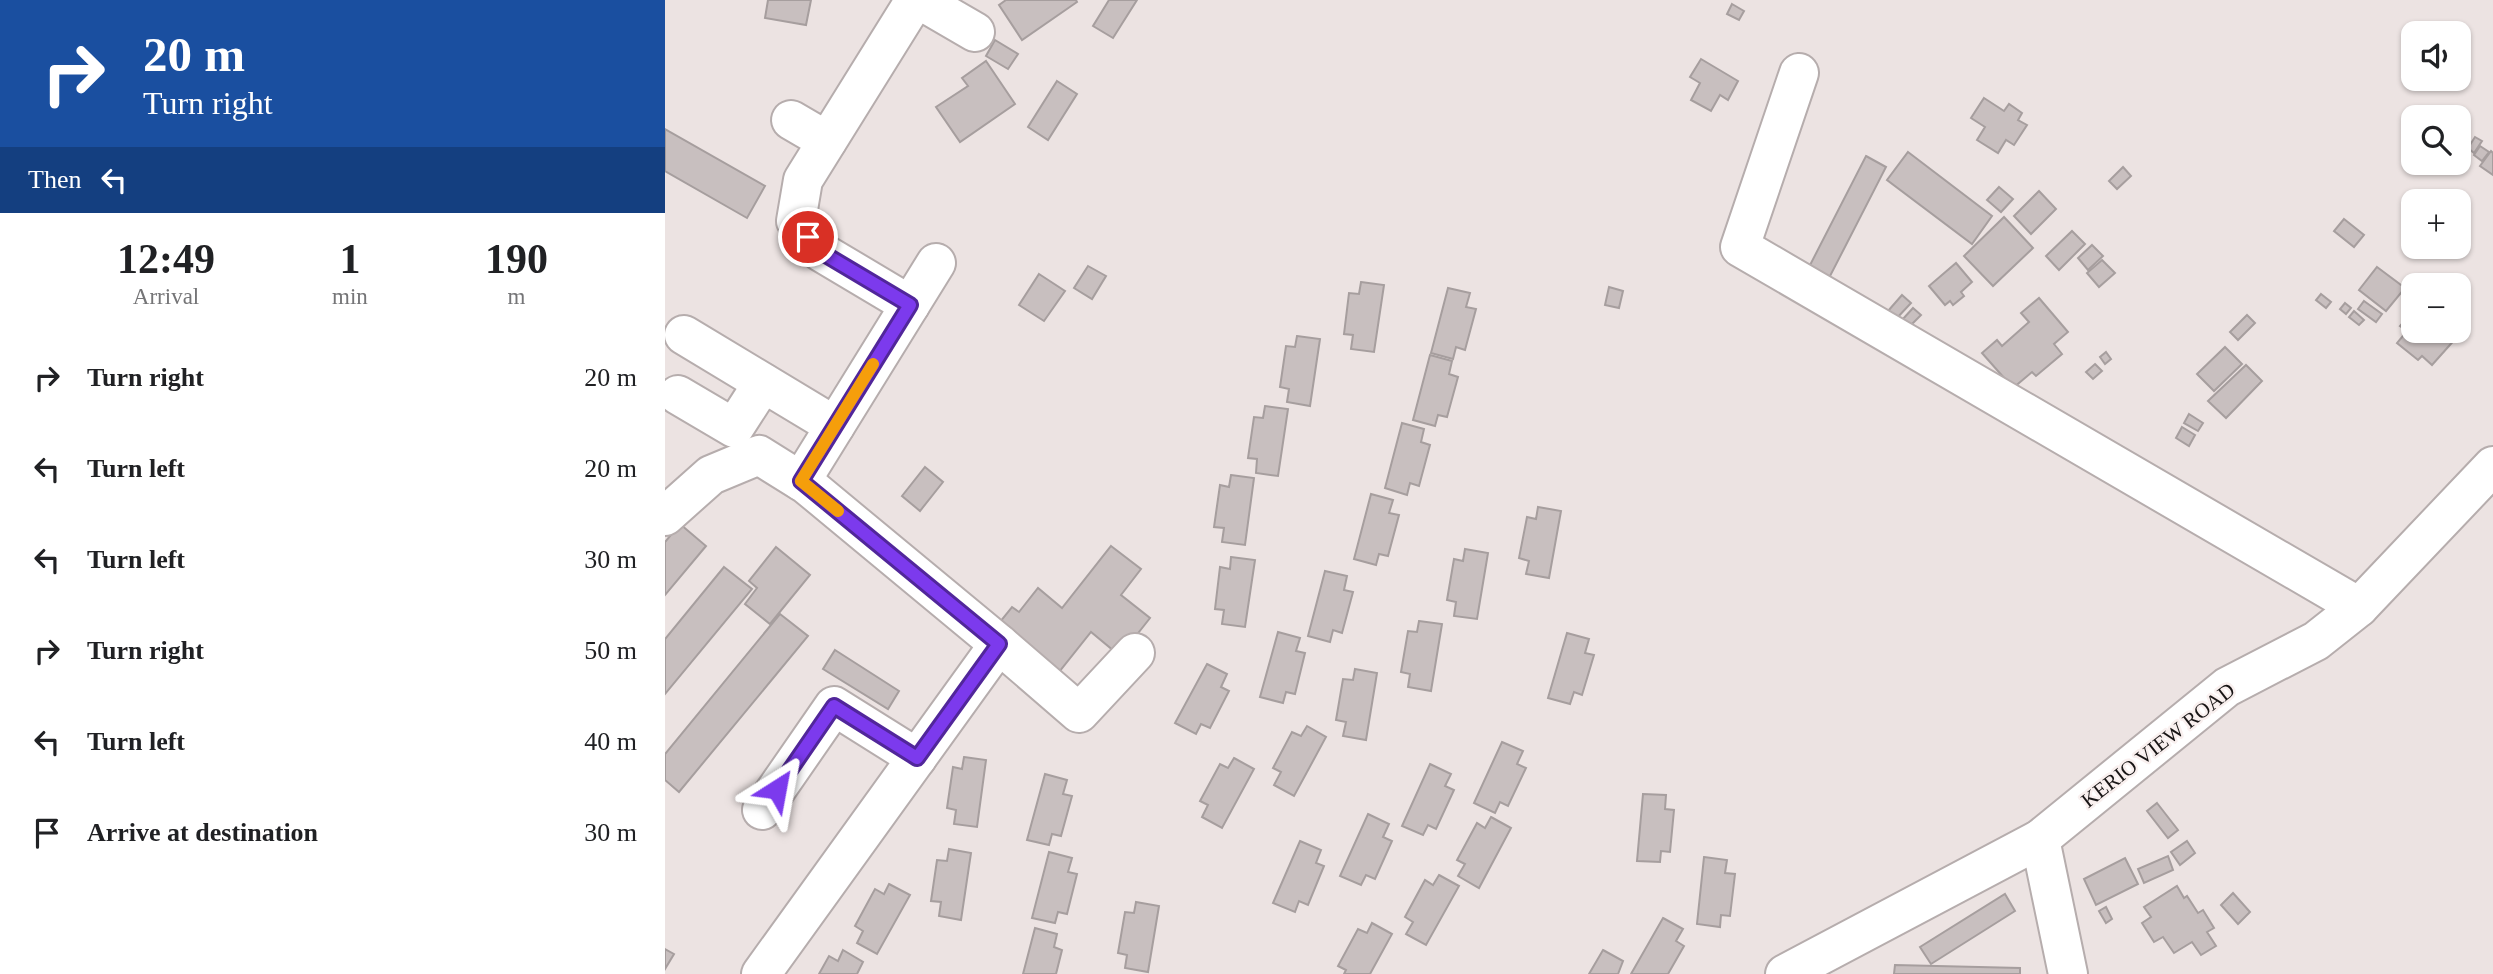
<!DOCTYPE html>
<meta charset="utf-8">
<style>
:root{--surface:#fff;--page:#f2f2f2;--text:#202124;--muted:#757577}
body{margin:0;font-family:Georgia,serif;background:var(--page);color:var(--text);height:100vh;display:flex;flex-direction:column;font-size:26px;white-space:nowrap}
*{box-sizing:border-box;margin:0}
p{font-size:23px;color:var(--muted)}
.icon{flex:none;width:38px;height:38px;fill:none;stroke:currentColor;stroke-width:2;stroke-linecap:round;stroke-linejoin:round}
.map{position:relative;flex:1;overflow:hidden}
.panel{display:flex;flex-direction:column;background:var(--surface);width:665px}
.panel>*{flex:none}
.guide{background:#1a4fa0;color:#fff;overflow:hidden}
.buttons{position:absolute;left:1736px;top:21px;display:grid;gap:14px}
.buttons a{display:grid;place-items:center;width:70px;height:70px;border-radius:14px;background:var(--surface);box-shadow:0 2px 5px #0004;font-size:35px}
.pin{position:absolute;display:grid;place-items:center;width:60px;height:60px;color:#fff;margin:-30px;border:4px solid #fff;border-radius:50%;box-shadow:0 2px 7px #0007}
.me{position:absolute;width:77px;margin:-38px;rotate:34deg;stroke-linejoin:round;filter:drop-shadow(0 0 5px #0008)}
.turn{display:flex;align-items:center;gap:24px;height:147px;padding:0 28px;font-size:32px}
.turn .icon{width:91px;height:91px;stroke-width:2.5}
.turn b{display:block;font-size:49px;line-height:60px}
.then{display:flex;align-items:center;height:66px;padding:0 28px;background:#0003;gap:14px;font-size:26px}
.eta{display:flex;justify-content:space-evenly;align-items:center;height:119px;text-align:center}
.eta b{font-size:42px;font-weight:600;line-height:49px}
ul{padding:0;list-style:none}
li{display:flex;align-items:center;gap:21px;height:91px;padding:0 28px}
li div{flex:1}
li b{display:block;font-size:26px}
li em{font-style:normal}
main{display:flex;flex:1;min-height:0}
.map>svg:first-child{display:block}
.building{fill:#c8bfbf;stroke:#a69e9e;stroke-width:2}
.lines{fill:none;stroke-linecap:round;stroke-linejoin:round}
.minor-casing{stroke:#b6adad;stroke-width:42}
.minor{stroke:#fff;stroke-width:38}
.route-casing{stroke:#51269a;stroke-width:18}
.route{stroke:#7c3aed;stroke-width:12}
.slow{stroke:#f59e0b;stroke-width:12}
.labels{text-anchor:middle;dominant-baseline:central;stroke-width:5;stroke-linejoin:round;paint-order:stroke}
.street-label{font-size:21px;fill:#181515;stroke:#f9f0ef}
</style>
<main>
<section class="panel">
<div class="guide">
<div class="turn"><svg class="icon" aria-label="right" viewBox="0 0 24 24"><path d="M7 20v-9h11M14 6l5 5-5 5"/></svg><div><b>20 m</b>Turn right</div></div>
<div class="then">Then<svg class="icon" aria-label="left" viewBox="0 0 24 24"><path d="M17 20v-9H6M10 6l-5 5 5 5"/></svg></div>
</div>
<div class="eta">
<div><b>12:49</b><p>Arrival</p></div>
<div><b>1</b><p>min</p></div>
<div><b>190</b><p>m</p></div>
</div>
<ul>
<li><svg class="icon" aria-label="right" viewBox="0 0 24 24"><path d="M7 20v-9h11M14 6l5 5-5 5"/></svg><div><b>Turn right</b></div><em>20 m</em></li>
<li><svg class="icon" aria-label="left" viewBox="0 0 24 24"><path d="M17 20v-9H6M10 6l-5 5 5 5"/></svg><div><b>Turn left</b></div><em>20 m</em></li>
<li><svg class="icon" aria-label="left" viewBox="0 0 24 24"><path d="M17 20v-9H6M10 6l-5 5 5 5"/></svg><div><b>Turn left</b></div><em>30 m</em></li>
<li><svg class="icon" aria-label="right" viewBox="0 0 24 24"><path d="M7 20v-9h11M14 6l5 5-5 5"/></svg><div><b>Turn right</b></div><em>50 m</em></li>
<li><svg class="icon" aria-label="left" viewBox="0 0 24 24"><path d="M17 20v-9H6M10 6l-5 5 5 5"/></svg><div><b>Turn left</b></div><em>40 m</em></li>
<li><svg class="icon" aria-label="arrive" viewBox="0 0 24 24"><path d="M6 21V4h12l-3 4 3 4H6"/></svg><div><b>Arrive at destination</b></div><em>30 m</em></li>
</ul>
</section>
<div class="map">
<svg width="1828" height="974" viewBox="0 0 1828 974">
<rect width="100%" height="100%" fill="#ece3e2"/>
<!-- building -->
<g class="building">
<polygon points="103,0 146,0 141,25 100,18"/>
<polygon points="341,0 411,0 412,2 357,40 334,5"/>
<polygon points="444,0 472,0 448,38 428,26"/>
<polygon points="1067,4 1079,11 1074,20 1062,14"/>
<polygon points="330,40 353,54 343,69 321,56"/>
<polygon points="1036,59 1073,81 1063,100 1055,95 1046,111 1026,100 1035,83 1025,77"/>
<polygon points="321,61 350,104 295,142 271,107 303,86 297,78"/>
<polygon points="392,81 412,94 383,140 363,127"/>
<polygon points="1319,98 1339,111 1344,104 1357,113 1353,120 1362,125 1349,145 1341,140 1333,153 1312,140 1320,127 1306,118"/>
<polygon points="0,129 100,186 82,218 0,171"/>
<polygon points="1810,137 1817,141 1809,153 1803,148"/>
<polygon points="1815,146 1824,152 1817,161 1809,155"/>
<polygon points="1826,151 1828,153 1828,175 1815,166"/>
<polygon points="1243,152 1327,216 1307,244 1222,180"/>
<polygon points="1201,156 1221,167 1163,280 1143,269"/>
<polygon points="1458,167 1466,176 1452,189 1444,181"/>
<polygon points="1334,187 1348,199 1336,212 1322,200"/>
<polygon points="1374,191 1391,209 1366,234 1349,216"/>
<polygon points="1339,217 1368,248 1328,286 1299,256"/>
<polygon points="1679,219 1699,235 1689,247 1669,231"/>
<polygon points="1407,231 1420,244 1394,270 1381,256"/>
<polygon points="1427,245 1438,256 1423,270 1413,258"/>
<polygon points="1437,260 1450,273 1434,287 1422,273"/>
<polygon points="1291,263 1307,282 1296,292 1299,296 1288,305 1285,301 1280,305 1264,286"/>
<polygon points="423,266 441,276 427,299 409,288"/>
<polygon points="1712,267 1740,288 1721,311 1694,290"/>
<polygon points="374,274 400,291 379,321 354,305"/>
<polygon points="696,282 719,285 709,352 686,349 688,335 679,334 684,293 694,294"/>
<polygon points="944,287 958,291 954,308 940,305"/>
<polygon points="783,288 805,293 801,307 811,309 800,350 791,347 788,359 766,353"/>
<polygon points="1656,294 1666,302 1661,308 1651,300"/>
<polygon points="1237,295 1246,303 1231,319 1223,311"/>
<polygon points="1374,298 1403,332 1389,344 1397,354 1371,376 1367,372 1348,388 1317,353 1332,340 1337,346 1364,322 1356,313"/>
<polygon points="1699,301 1717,314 1711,322 1693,309"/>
<polygon points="1680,303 1686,308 1681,314 1675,309"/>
<polygon points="1248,308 1256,315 1244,327 1237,320"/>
<polygon points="1689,311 1699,320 1694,325 1684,317"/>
<polygon points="1748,311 1748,331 1785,331 1792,337 1767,365 1757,356 1753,360 1732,343 1742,331 1735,326"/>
<polygon points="1582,315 1590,323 1573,340 1565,332"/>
<polygon points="632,336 655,339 645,406 622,402 624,389 615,387 621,346 630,347"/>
<polygon points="1560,347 1577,364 1549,391 1532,374"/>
<polygon points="1441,352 1446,359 1440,364 1435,357"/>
<polygon points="765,355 787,361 784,374 793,377 782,417 773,415 770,426 748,420"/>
<polygon points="1430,364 1437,371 1428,379 1421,372"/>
<polygon points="1581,365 1597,381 1561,418 1543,401"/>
<polygon points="600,406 623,409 613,476 591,473 592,459 583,458 589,417 598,418"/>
<polygon points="1524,414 1538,423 1533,431 1519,423"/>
<polygon points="737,423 759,429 756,442 765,445 754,486 745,483 742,495 720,488"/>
<polygon points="1517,427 1530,435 1524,446 1511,438"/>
<polygon points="260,467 278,482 255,511 237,496"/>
<polygon points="566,475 589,478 580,545 557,542 559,528 549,527 555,485 564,487"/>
<polygon points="706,494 728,500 724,513 734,515 723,556 714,554 711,565 689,559"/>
<polygon points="873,507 896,511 884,578 861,574 864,561 854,558 862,517 871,519"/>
<polygon points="15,524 41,546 0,595 0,542"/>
<polygon points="446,546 476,569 456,595 485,618 455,656 426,632 390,677 330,628 347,607 354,612 373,588 397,608"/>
<polygon points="111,547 145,575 105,624 80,604 92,588 84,581"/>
<polygon points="800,549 823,553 812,619 789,616 791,602 782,600 789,559 798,561"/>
<polygon points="566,557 590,560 580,627 557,624 559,610 550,609 555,567 565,569"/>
<polygon points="59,567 87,589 0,694 0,639"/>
<polygon points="660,571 682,576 679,590 688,592 677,633 668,630 665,642 643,636"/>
<polygon points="115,614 143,636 14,792 0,780 0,754"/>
<polygon points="754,621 777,624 766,691 743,687 745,674 736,672 743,631 752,632"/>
<polygon points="613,632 635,638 631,651 640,653 630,694 621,692 618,703 595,697"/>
<polygon points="902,633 924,639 920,653 929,655 917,695 909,692 905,704 883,698"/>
<polygon points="170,650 234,691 223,709 158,669"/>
<polygon points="542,664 562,674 556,687 564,691 545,728 536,724 531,734 510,723"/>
<polygon points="690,669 712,673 701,740 678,736 681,722 671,720 678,679 688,680"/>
<polygon points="642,726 661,737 629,796 609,785 616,772 608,768 627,732 636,736"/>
<polygon points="837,742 858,751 852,764 861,768 843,806 835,802 830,813 809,803"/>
<polygon points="299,757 321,760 312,827 289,824 291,810 282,808 288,767 297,769"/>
<polygon points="569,758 589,769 557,828 537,817 543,805 535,801 555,764 563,768"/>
<polygon points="765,764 786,774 780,786 789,790 771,829 763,825 758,835 737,826"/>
<polygon points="380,774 402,780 398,794 407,796 396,836 387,834 384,845 362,840"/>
<polygon points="978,794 1001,795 1000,809 1009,810 1005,852 996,851 995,862 972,861"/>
<polygon points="1492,803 1513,830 1503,838 1482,811"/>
<polygon points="703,814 724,824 718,837 727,841 710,879 701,875 696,885 675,876"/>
<polygon points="826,817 846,828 814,888 793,876 800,864 792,860 812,823 820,828"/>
<polygon points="635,841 656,850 651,863 659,866 643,905 634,901 630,912 608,903"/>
<polygon points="1522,841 1530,853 1515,865 1506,852"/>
<polygon points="284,849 306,853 296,920 274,916 276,902 266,901 272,860 282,861"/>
<polygon points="384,852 407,858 403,872 412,874 402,914 393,912 390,923 367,918"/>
<polygon points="1503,856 1508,870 1479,883 1473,869"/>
<polygon points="1039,857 1062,860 1060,873 1070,874 1065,916 1056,915 1055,927 1032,924"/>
<polygon points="1460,858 1473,884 1431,905 1419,879"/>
<polygon points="774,875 794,886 761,945 741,934 748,922 740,917 760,880 768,885"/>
<polygon points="224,884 245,895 212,954 192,943 198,931 190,926 210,889 219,894"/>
<polygon points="1512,886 1519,898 1522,896 1533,913 1538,910 1549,928 1542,932 1551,946 1536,955 1527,942 1509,953 1498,937 1489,942 1477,923 1486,917 1479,907"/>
<polygon points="1568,893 1585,912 1573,924 1556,905"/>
<polygon points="1340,894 1350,911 1266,964 1255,947"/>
<polygon points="471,902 494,906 483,972 460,968 462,955 453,953 460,912 469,913"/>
<polygon points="1441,907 1447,919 1441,923 1434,911"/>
<polygon points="998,918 1018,929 1011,941 1019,946 1003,974 966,974"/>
<polygon points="707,923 727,934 705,974 679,974 681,970 673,966 693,929 702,933"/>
<polygon points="370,928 392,934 389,947 397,950 391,974 358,974"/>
<polygon points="0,949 9,954 0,969"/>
<polygon points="178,950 198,962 192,974 154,974 164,956 173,961"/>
<polygon points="938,950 958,961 953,974 924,974"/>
<polygon points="1230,965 1355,968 1355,974 1229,974"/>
</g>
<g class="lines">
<!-- minor casing -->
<g class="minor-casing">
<g id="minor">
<polyline points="255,0 310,32"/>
<polyline points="1134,73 1075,247 1694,607"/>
<polyline points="126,120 162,141"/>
<polyline points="245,305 156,252 131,221 138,180 250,0"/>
<polyline points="19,335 170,426"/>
<polyline points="13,395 69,428 98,383"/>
<polyline points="136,481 271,263"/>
<polyline points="0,516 46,475 94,455 142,485 334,644 96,974"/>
<polyline points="334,644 414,713 470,653"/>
<polyline points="97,810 169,706 252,758"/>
<polyline points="1375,839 1403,974"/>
<polyline points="1120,974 1375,839 1562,687 1651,641 1694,607 1828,466"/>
</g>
</g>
<!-- minor -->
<use href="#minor" class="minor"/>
</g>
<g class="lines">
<!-- route casing -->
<g class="route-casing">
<polyline id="route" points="112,789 169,706 252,758 334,644 136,481 245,305 156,252 143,237"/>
</g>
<!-- route -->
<use href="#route" class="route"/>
<!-- slow -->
<polyline class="slow" points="173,511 136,481 208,364"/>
</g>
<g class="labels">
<!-- street labels -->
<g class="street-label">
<text transform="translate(1493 745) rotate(-38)">KERIO VIEW ROAD</text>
</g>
</g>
</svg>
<div class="buttons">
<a><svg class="icon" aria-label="sound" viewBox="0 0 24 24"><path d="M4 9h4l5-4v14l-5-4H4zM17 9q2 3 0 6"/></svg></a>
<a><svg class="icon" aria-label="search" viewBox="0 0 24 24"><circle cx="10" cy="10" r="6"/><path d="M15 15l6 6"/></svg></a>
<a>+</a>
<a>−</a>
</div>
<div class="pin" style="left:143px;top:237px;background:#d93025"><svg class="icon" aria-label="arrive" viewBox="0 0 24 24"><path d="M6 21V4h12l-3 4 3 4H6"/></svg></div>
<svg class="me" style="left:112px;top:789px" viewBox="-20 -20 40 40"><path d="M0-17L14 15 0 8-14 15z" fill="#7c3aed" stroke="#fff" stroke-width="4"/></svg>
</div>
</main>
